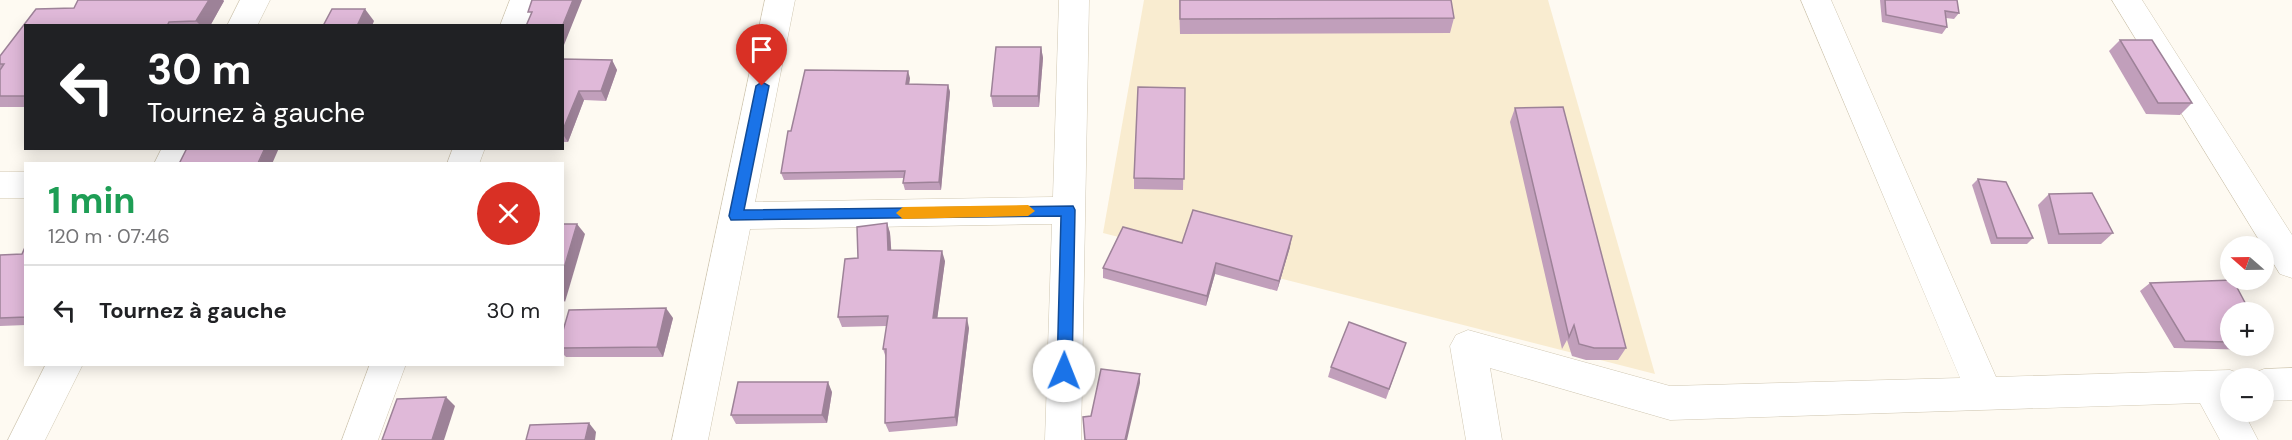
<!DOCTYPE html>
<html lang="fr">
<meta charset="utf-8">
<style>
:root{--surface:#fff;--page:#f2f2f2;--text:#202124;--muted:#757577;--line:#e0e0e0}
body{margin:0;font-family:"DM Sans",sans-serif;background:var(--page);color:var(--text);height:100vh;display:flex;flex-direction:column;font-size:22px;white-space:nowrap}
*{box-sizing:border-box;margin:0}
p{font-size:20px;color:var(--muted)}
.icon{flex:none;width:33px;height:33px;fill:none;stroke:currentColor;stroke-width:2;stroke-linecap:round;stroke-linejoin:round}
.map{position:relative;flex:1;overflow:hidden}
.drawer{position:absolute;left:24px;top:162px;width:540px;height:204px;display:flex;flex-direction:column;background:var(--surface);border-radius:0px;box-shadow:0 3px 15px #0003}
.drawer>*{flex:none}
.guide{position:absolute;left:24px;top:24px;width:540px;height:126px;border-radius:0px;box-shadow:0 3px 15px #0003;background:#202124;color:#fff;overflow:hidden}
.needle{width:39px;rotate:290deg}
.buttons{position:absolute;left:2220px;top:236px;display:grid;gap:12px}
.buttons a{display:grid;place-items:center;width:54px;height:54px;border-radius:50%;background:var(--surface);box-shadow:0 3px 15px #0003;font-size:30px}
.pin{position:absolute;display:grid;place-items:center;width:51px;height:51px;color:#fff;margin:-62px -26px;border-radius:50% 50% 50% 0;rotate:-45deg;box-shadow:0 0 6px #0007}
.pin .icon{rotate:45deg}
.me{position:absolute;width:66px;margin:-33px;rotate:1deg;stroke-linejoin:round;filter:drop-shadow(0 0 4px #0008)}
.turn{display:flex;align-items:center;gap:21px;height:126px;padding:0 24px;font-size:27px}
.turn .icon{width:78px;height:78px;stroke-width:2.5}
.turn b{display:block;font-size:42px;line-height:51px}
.round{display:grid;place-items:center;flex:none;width:63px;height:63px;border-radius:32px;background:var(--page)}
.headline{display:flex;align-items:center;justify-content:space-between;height:102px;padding:0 24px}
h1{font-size:36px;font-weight:700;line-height:45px;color:#1e9e55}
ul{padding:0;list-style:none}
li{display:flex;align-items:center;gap:18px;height:90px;padding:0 24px;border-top:2px solid var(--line)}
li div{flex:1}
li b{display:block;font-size:22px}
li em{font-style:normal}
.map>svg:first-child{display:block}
.built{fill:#f9ecd0}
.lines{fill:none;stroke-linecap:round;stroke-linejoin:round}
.minor-casing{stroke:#d0c7b2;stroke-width:1}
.minor{fill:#fff;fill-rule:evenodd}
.wall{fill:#c19fbb}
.shaded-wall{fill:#9d8298}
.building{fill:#e0b9d9;stroke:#9d8298;stroke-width:1.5}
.route{fill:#1a73e8;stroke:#114b97;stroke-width:1.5}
.slow{fill:#f59e0b}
</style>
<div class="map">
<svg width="2292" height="440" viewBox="0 0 2292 440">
<rect width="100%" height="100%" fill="#fefaf2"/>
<!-- built -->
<polygon class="built" points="1144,0 1548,0 1655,374 1103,233"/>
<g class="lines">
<!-- minor casing -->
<g class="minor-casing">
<g id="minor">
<polygon points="240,0 270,0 257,26 227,26"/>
<polygon points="510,0 540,0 530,26 500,26"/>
<polygon points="765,0 795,0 755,202 1053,197 1059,0 1089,0 1081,440 1045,440 1052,224 750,229 708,440 672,440"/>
<polygon points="1801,0 1831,0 1996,377 2230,370 2243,375 2244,378 2230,378 2230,411 2243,411 2258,440 2220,440 2200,403 1670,420 1490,368 1502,440 1466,440 1450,346 1456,335 1468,330 1670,386 1960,378"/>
<polygon points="2112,0 2142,0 2292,235 2292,278 2280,274"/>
<polygon points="162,148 194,148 186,164 154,164"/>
<polygon points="453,148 485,148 479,164 447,164"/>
<rect x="0" y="172" width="26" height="26"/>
<polygon points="46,364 83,364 45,440 8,440"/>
<polygon points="370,364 406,364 378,440 342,440"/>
<polygon points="2292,368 2292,400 2264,401 2264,378 2249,378 2251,374 2264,369"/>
</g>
</g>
<!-- minor -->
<use href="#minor" class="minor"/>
</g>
<!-- wall -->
<g class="wall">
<polygon points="78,0 223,0 224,1 210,26 26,26 26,107 0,107 0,56 36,9 74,8"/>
<polygon points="1179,0 1454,18 1450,33 1180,34"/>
<polygon points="1880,0 1957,0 1959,13 1954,19 1946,18 1947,27 1942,34 1882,22"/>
<polygon points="2120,40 2192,103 2180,115 2146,114 2109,51"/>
<polygon points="1041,47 1043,58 1039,107 993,107 991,96"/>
<polygon points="562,59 612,60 617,70 606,101 584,100 568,142 562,142"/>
<polygon points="910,78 909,84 948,85 950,92 941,190 905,190 903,183 904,178 784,180 781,173 791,131"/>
<polygon points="1185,88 1183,190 1134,189 1134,178"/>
<polygon points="1515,108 1626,348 1618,360 1586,360 1572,356 1567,340 1562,349 1510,122"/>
<polygon points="80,148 139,148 138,150"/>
<polygon points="1978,179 2033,238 2027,244 1991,244 1972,185"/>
<polygon points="2049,194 2113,233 2101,244 2048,244 2038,205"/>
<polygon points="887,223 890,233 891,250 945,261 937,318 969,328 957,426 889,432 885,423 886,358 883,349 887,326 842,327 838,317 858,258"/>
<polygon points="1182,243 1290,247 1277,291 1215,274 1206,306 1103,278 1103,268"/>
<polygon points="26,245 26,325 0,326 0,255 22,254"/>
<polygon points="2150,283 2230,312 2230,345 2262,345 2254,350 2174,348 2140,291"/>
<polygon points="673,318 663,357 566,357 562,353 562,334"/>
<polygon points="1406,343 1386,399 1328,377 1331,367"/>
<polygon points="832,392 827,423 736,424 731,415"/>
</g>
<!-- shaded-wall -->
<g class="shaded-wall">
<polygon points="209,0 223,0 224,1 210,26 201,26 196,21"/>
<polygon points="573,0 582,0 562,50 562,27"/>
<polygon points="365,9 374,21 372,26 357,26"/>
<polygon points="1041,47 1043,58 1039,107 1038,96"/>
<polygon points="612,60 617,70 606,101 601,91"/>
<polygon points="908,71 910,78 908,91 906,84"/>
<polygon points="948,85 950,92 941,190 939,182"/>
<polygon points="579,91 584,100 568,142 562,133"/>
<polygon points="265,148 279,148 272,164 258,164"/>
<polygon points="887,223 890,233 892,260 888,250"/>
<polygon points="577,224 585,234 565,302 562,298 562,275"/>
<polygon points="1292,236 1290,247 1277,291 1279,281"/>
<polygon points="942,251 945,261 936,328 933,318"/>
<polygon points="1216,263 1215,274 1206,306 1207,296"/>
<polygon points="666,308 673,318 663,357 657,347"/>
<polygon points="967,318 969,328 957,426 955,417"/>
<polygon points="1140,374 1140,383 1127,440 1125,440"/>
<polygon points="828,382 832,392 827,423 822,415"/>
<polygon points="446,397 455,406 444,440 432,440"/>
<polygon points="589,423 596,432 595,440 585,440"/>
</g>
<!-- building -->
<g class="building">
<polygon points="78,0 209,0 196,21 169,22 167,26 26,26 26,96 0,96 0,70 4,64 0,64 0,56 36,9 74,8"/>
<polygon points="532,0 573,0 562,27 562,26 526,26 532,12 528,12"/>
<polygon points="1180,0 1451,0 1454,18 1180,19"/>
<polygon points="1885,0 1957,0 1959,13 1945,11 1947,27 1886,15"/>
<polygon points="332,9 365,9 357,26 323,26"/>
<polygon points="2120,40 2152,40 2192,103 2158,103"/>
<polygon points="996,47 1041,47 1038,96 991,96"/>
<polygon points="562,59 612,60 601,91 579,91 562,132"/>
<polygon points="805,70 908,71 906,84 948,85 939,182 903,183 905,171 781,173 788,131 791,131"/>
<polygon points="1138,87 1185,88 1184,179 1134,178"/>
<polygon points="1563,107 1626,348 1594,348 1579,344 1574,325 1569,337 1515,108"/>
<polygon points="187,148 265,148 258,163 179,164"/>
<polygon points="1978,179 2006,182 2033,238 1997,238"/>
<polygon points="2092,193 2113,233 2059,234 2049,194"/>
<polygon points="1193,210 1292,236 1279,281 1216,263 1207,296 1103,268 1123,227 1182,243"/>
<polygon points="887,223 888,250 942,251 933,318 967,318 955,417 885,423 886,349 883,349 888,316 838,317 845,259 858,258 857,227"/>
<polygon points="562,224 577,224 562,275"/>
<polygon points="26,245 26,317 0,318 0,255 22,254"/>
<polygon points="2233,280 2250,312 2230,312 2230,342 2185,341 2150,283"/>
<polygon points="666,308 657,347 562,348 562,334 569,310"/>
<polygon points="1349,322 1406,343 1389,389 1331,367"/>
<polygon points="1101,369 1140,374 1125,440 1085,440 1083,417 1091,416"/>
<polygon points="738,382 828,382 822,415 731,415"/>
<polygon points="446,397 432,440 382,440 397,399"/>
<polygon points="589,423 585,440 526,440 530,425"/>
</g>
<!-- route -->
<polygon class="route" points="762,82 769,86 744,210 1073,206 1075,210 1072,371 1069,376 1064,378 1059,376 1057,371 1061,216 731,220 729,216 756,86"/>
<!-- slow -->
<polygon class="slow" points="1028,205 1035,211 1028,216 903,219 896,213 903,207"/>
</svg>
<div class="buttons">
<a><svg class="needle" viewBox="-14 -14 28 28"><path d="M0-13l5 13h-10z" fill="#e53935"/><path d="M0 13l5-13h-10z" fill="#757577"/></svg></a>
<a>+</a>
<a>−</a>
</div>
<div class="pin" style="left:762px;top:86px;background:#d93025"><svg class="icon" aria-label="arrive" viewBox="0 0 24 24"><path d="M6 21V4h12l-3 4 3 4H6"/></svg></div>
<svg class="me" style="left:1064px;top:371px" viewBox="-20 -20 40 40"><circle r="19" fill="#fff"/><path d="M0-13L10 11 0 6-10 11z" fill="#1a73e8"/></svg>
<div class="guide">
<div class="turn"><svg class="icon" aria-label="left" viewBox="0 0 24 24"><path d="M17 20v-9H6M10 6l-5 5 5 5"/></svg><div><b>30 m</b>Tournez à gauche</div></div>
</div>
<section class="drawer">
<div class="headline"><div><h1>1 min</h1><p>120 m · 07:46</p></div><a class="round" style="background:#d93025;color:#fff"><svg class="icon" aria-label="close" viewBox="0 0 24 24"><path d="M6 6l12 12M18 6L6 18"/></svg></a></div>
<ul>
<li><svg class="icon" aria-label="left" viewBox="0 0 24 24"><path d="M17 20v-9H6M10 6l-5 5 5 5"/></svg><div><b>Tournez à gauche</b></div><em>30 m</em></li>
</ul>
</section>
</div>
